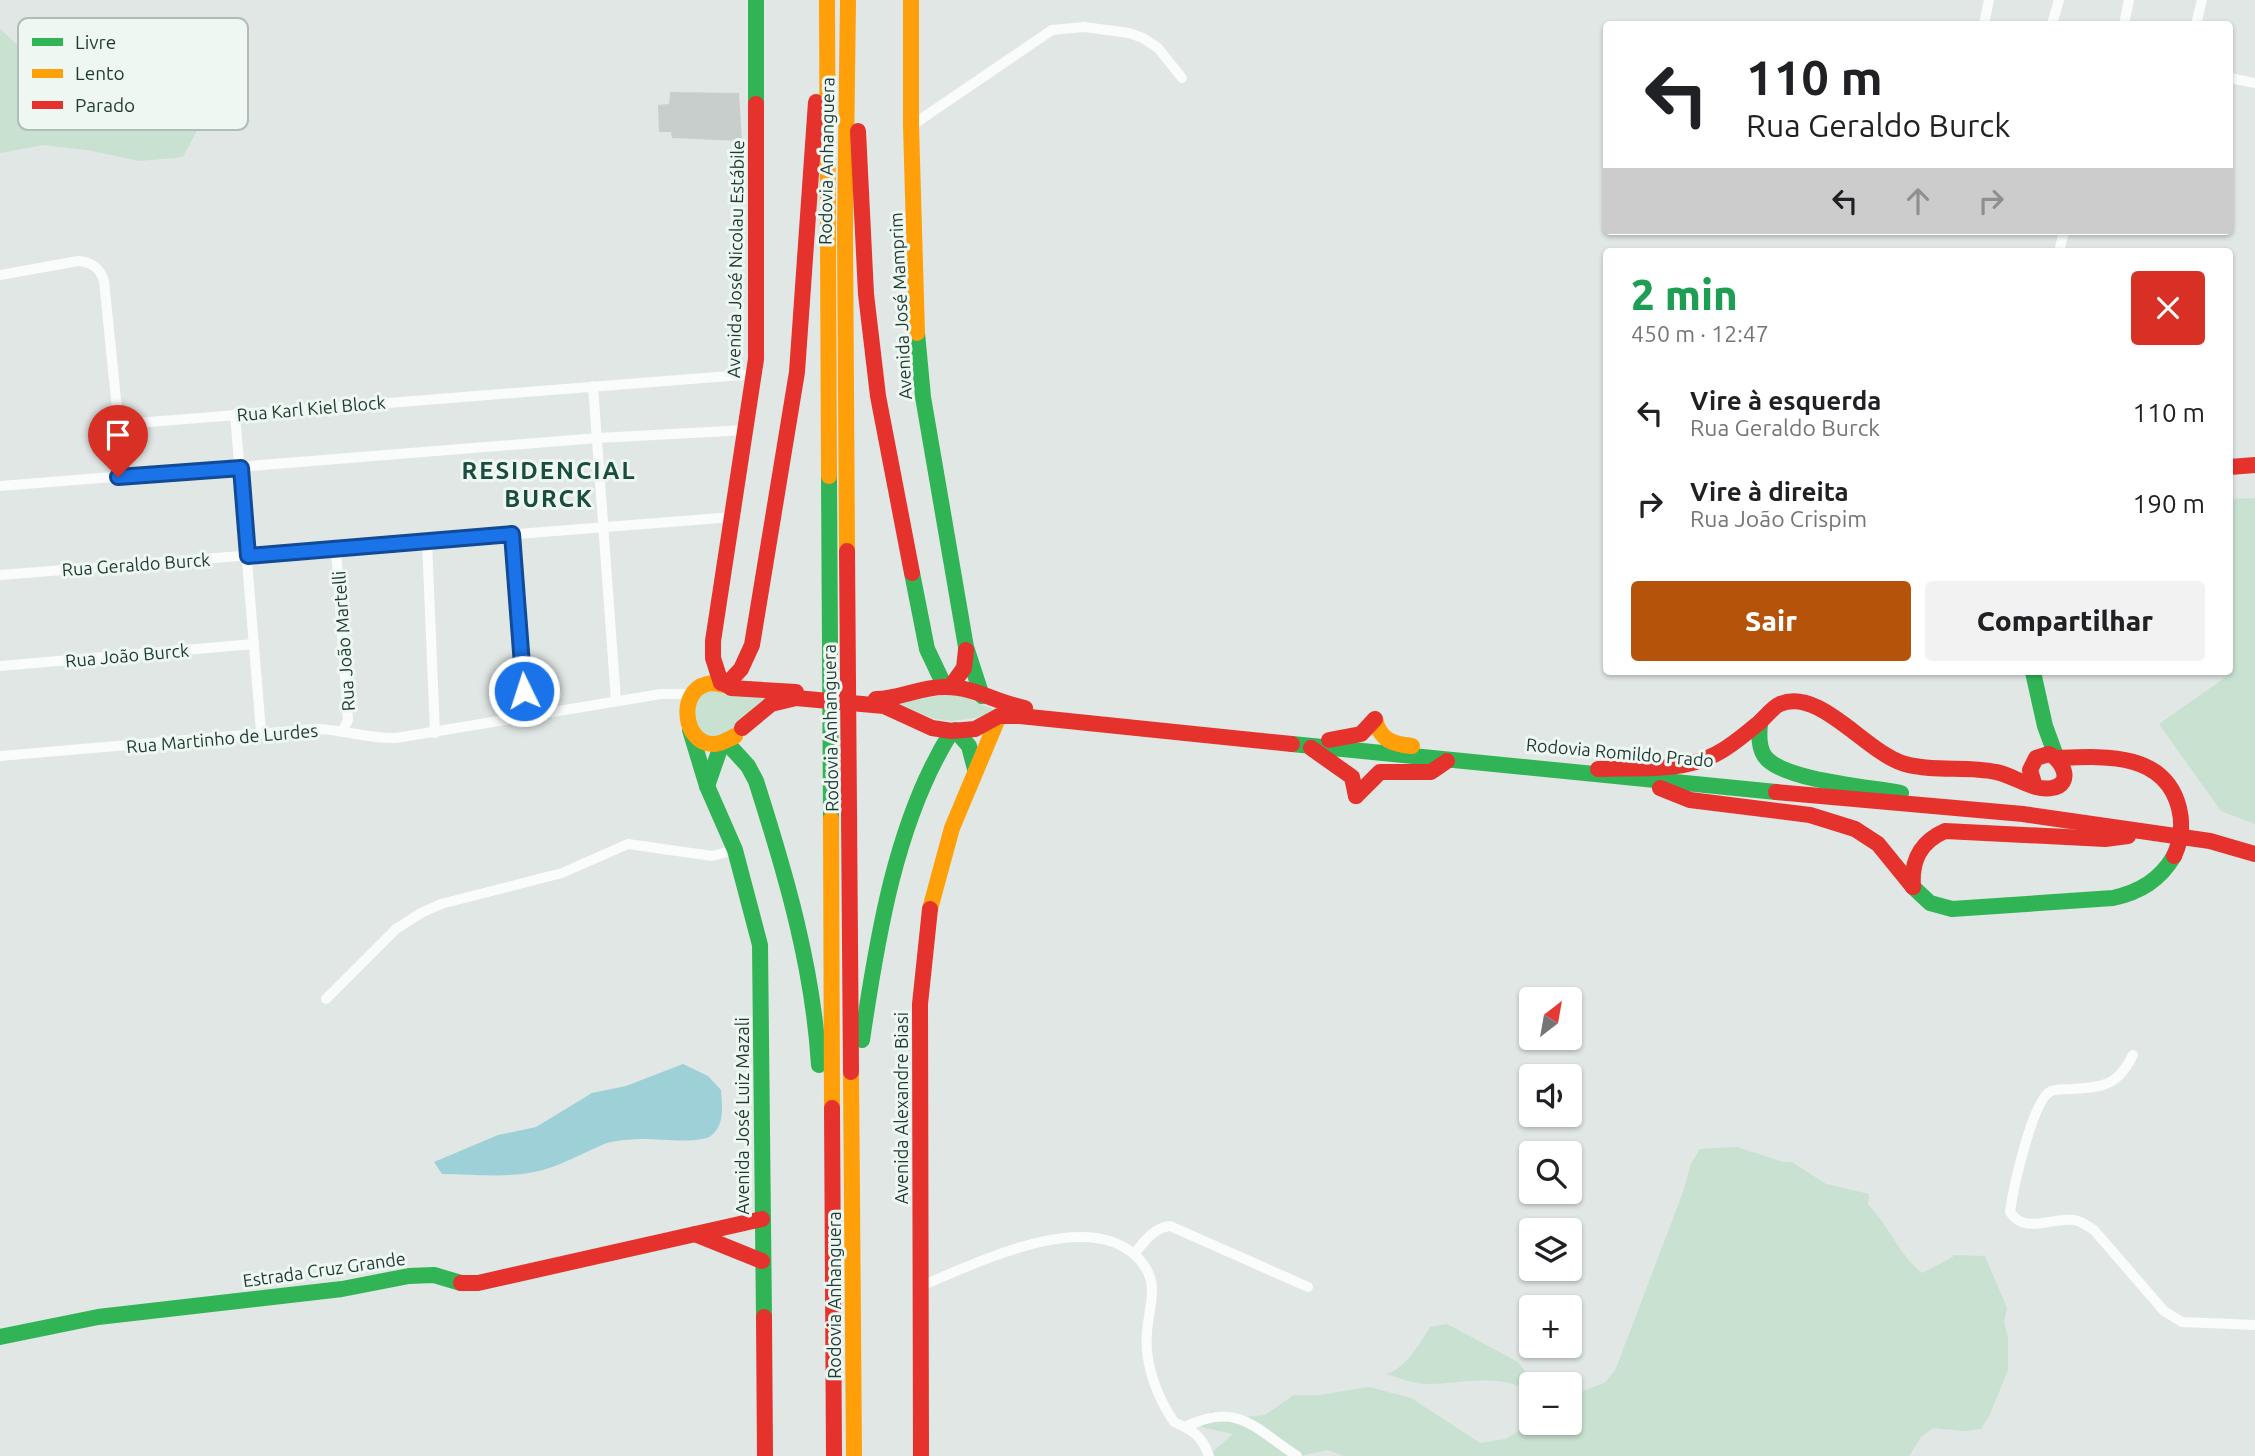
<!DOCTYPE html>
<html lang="pt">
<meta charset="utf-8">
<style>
:root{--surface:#fff;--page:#f2f2f2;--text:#202124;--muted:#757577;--accent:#b45309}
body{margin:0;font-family:Ubuntu,sans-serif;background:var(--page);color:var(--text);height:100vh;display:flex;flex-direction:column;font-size:26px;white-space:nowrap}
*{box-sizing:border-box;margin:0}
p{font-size:23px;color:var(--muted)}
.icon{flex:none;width:38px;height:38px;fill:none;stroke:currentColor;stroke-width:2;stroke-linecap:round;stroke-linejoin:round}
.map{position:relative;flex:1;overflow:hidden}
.side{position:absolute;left:1603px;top:248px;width:630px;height:427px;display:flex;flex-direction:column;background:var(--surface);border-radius:7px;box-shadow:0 2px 5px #0004}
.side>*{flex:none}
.guide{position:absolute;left:1603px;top:21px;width:630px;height:214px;border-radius:7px;box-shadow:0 2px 5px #0004;background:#fff;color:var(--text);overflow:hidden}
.needle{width:46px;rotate:31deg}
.buttons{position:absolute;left:1519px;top:987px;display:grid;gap:14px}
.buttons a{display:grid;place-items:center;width:63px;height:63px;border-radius:7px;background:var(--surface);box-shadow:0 2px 5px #0004;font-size:35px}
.pin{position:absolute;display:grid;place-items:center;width:60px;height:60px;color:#fff;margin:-72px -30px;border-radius:50% 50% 50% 0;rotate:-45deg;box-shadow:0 0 7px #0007}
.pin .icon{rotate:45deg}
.me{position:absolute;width:77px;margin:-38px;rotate:356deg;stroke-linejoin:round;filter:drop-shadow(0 0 5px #0008)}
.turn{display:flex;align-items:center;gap:24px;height:147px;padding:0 28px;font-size:32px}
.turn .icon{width:91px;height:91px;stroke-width:2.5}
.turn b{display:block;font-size:49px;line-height:60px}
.lanes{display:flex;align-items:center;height:66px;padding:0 28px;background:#0003;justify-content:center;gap:35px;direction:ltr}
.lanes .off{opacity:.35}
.round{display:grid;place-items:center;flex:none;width:74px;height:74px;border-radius:7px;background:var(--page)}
.summary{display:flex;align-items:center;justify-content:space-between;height:119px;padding:0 28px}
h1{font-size:42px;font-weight:800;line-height:52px;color:#1e9e55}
.action{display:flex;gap:14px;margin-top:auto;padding:14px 28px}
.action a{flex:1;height:80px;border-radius:7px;background:var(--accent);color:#fff;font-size:28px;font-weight:800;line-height:80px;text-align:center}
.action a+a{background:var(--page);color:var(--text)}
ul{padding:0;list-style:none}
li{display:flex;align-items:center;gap:21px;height:91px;padding:0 28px}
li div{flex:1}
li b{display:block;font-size:26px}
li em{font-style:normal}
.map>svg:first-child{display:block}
.green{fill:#c8e1d0}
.water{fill:#9ed1d7}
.building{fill:#c8cecb}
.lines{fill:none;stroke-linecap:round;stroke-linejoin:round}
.street{stroke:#fafbfb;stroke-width:10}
.fast{stroke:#30b455;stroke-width:16}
.slow{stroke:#ff9f0a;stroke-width:16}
.jam{stroke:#e5322d;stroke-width:16}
.route-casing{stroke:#114b97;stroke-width:18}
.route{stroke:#1a73e8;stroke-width:12}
.labels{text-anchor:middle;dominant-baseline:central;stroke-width:6;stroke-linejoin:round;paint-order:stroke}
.street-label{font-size:18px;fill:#1e3a32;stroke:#eef7f2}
.district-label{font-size:24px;font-weight:bold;letter-spacing:2px;fill:#1a4c3f;stroke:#eef7f2}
.key{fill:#eef7f2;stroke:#b0beb8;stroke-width:2}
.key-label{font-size:19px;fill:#1e3a32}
</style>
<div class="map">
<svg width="2255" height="1456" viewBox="0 0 2255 1456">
<rect width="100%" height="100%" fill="#e0e7e4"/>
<!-- green -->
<g class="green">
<polygon points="0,29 26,53 73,66 140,47 181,30 207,59 222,82 183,157 140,161 87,150 43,145 0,153"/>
<polygon points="2255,498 2255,824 2221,811 2159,724 2233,672 2230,663 2230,499"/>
<path d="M711,688L786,694L722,738L706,736L694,725C694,705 693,698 711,688Z"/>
<polygon points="949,694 964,697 1005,714 951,721 935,719 891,703"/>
<path d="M1737,1147L1783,1162H1792L1826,1184L1869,1194L1868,1205C1889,1225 1898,1254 1922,1273L1953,1257V1255L1985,1256L2007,1308L2004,1322L2008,1338V1370L1990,1414L1981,1429L1964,1431L1933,1428L1921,1437L1909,1456H1344L1328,1450L1300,1456H1208L1233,1434L1201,1427L1212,1411L1245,1417L1265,1415L1294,1395H1320L1369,1387L1411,1398L1480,1443L1506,1439L1531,1423H1570V1396L1604,1383L1615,1371L1683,1192L1691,1164L1700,1149Z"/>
<path d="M1447,1324L1518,1362L1535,1384H1531V1393C1503,1372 1460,1384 1428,1384C1414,1384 1398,1377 1385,1374C1403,1372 1421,1342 1430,1327Z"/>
</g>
<!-- water -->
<path class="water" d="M683,1064L708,1076L721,1090C722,1105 725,1124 712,1135C701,1145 656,1138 639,1139C627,1140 613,1140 602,1145C583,1153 564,1164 543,1170C510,1179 476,1174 442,1174L434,1162L498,1135L536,1127L592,1093L626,1086Z"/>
<!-- building -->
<polygon class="building" points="670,92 739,93 742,141 672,138 671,132 659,132 658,105 669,104"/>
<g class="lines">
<!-- street -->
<g class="street">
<polyline points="1984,24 1989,0"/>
<polyline points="2052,24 2059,0"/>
<polyline points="2124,24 2129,0"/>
<polyline points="2196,24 2202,0"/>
<polyline points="2230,78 2255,83"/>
<polyline points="911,126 1052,30 1084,27 1129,33 1143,38 1158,48 1182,78"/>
<polyline points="2059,252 2064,231"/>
<path d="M0,275L78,261C92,262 100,268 104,281L117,409L123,419L136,423L754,374"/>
<polyline points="593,386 616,701"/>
<polyline points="235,414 261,732"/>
<polyline points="0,486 598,438 746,430"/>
<polyline points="512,534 526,718"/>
<polyline points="427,542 435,733"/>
<polyline points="336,548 348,720 342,732"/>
<polyline points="0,575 733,517"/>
<polyline points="0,666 254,644"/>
<path d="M0,756L315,729C342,729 368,739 396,738L661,694H692"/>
<polyline points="326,999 396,929 421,913 441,904 562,873 628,844 712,856 735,850"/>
<path d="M2133,1055C2118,1085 2105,1087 2073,1089C2066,1089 2057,1089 2051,1091C2032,1100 2013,1190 2010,1212C2025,1235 2051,1217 2074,1220C2081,1221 2088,1226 2094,1230L2164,1311L2182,1322L2255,1325"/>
<path d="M1134,1254C1144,1242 1153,1228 1170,1226L1308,1287"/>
<path d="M921,1286C975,1264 1086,1207 1137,1257C1146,1266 1152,1277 1152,1290C1152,1304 1148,1318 1147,1332C1144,1363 1157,1397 1174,1422C1193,1430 1202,1436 1209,1456"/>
<path d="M1185,1427C1238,1401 1254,1428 1297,1456"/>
</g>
<!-- fast -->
<g class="fast">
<polyline points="756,0 756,104"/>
<polyline points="917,333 923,397 966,647 982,696"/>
<polyline points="829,476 831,819"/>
<polyline points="912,573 927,649 945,687"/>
<polyline points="2033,672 2045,726 2056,756"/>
<path d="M1760,722C1759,734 1758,750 1767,759C1789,781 1870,787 1901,793"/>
<polyline points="690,730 707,786 735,850 760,945 764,1317"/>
<polyline points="955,730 969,746 975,769"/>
<path d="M726,742L748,766L756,781C786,875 813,967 819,1065"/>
<polyline points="1292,744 1776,792"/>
<polyline points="707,786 722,743"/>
<path d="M1913,887L1930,903L1952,909L2113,898C2140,892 2160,880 2174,856"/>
<path d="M862,1040C877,938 896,819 952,731"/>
<polyline points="0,1337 98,1317 342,1289 409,1276 434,1275 461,1283"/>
</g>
<!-- slow -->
<g class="slow">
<polyline points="827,0 829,476"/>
<polyline points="911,0 911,126 917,333"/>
<polyline points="847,551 845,230 848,0"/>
<path d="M729,686C722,685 713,682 707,684C677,691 683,745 714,744C721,744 729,739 735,736"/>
<path d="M1375,719C1380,740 1392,744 1412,746"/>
<polyline points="831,819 832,1108"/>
<polyline points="930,909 952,828 999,716"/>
<polyline points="851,1072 854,1456"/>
</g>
<!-- jam -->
<g class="jam">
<polyline points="858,131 866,294 878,396 912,573"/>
<polyline points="2230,467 2255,465"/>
<polyline points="847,551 851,1072"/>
<polyline points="721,683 713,658 713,641 756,359 756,104"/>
<polyline points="726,685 741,669 752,645 797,372 816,102"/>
<polyline points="951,686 964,668 966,650"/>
<polyline points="731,688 796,692"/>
<path d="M876,699C900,699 922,686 946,687C974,687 998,703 1025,708"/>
<path d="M1760,722C1766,716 1773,707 1780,704C1820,687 1866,753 1905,764C1934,772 1967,766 1996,772C2013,775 2035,792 2052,788C2074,784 2063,760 2049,754L2036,758L2030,770L2034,783"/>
<polyline points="742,728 771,704 796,698 884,706 932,728 952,731 975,729 999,716 1020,716 1292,744"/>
<polyline points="1329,740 1361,734 1375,719"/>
<polyline points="1311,748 1352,777 1356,796"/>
<path d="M2059,758C2105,756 2165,752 2179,808C2183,824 2181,841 2174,856"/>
<path d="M1598,769C1637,767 1680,773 1716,754C1732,746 1746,733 1760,722"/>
<polyline points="1660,788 1690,800 1810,815 1855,829 1878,844 1913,887"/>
<polyline points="1776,792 2023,814 2210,841 2255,854"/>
<polyline points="1356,796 1380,772 1431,772 1447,761"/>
<path d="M1913,887C1911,860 1920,842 1945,831L2105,839L2128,836"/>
<polyline points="832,1108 834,1456"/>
<polyline points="695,1234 762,1261"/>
<polyline points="461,1283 478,1283 762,1219"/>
<polyline points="764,1317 765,1456"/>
<polyline points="921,1456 920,1004 930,909"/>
</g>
</g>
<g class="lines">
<!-- route casing -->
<g class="route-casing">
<polyline id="route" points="118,477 241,468 248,556 512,534 524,691"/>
</g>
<!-- route -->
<use href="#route" class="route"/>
</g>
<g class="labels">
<!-- street labels -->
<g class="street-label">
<text transform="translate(826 161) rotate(-89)">Rodovia Anhanguera</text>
<text transform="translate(735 259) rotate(-89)">Avenida José Nicolau Estábile</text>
<text transform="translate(900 306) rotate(-93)">Avenida José Mamprim</text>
<text transform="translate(311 408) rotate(-5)">Rua Karl Kiel Block</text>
<text transform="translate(136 564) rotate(-4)">Rua Geraldo Burck</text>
<text transform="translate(343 641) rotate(-94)">Rua João Martelli</text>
<text transform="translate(127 655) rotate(-5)">Rua João Burck</text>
<text transform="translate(830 728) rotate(-91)">Rodovia Anhanguera</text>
<text transform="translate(222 738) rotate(-5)">Rua Martinho de Lurdes</text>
<text transform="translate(1620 752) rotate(5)">Rodovia Romildo Prado</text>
<text transform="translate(901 1108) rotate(-90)">Avenida Alexandre Biasi</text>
<text transform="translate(742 1116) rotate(-90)">Avenida José Luiz Mazali</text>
<text transform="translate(324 1269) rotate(-8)">Estrada Cruz Grande</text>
<text transform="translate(834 1295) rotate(-90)">Rodovia Anhanguera</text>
</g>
<!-- district labels -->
<g class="district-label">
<text x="549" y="470">RESIDENCIAL<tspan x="549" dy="28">BURCK</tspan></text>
</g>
</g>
<!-- legend -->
<rect x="18" y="18" width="230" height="112" rx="10" class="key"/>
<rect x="32" y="38" width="31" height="8" fill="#30b455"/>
<rect x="32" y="69" width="31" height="9" fill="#ff9f0a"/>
<rect x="32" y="101" width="31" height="8" fill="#e5322d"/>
<g class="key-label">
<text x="75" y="49">Livre</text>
<text x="75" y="80">Lento</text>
<text x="75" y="112">Parado</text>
</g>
</svg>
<div class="buttons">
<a><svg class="needle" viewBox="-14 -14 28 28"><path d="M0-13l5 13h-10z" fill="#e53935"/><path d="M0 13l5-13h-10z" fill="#757577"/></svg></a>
<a><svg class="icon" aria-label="sound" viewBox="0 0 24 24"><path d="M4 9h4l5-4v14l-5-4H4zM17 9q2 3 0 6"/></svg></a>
<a><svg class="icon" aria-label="search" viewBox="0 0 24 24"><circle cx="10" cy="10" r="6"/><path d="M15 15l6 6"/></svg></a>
<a><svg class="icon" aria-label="layers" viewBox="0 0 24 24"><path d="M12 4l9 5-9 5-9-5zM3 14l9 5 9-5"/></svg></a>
<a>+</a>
<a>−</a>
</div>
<div class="pin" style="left:118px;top:477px;background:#d93025"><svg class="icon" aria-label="arrive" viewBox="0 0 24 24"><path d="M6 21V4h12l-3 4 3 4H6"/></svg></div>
<svg class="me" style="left:524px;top:691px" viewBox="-20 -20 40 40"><circle r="17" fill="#1a73e8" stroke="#fff" stroke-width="3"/><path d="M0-11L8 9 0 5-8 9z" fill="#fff"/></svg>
<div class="guide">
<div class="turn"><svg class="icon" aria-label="left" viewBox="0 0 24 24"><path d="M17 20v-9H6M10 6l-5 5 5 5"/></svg><div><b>110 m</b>Rua Geraldo Burck</div></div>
<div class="lanes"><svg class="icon" aria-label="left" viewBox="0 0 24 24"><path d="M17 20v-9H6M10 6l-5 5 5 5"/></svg><svg class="icon off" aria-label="ahead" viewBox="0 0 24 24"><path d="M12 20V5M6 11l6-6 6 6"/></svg><svg class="icon off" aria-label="right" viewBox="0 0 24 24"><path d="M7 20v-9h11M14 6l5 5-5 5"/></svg></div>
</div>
<section class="side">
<div class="summary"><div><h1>2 min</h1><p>450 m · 12:47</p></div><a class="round" style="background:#d93025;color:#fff"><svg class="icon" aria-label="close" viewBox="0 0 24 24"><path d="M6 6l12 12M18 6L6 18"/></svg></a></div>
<ul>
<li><svg class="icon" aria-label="left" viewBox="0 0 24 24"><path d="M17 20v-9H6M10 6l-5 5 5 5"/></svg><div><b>Vire à esquerda</b><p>Rua Geraldo Burck</p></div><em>110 m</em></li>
<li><svg class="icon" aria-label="right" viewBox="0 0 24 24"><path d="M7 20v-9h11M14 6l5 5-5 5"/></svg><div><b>Vire à direita</b><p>Rua João Crispim</p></div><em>190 m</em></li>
</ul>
<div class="action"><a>Sair</a><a>Compartilhar</a></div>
</section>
</div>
